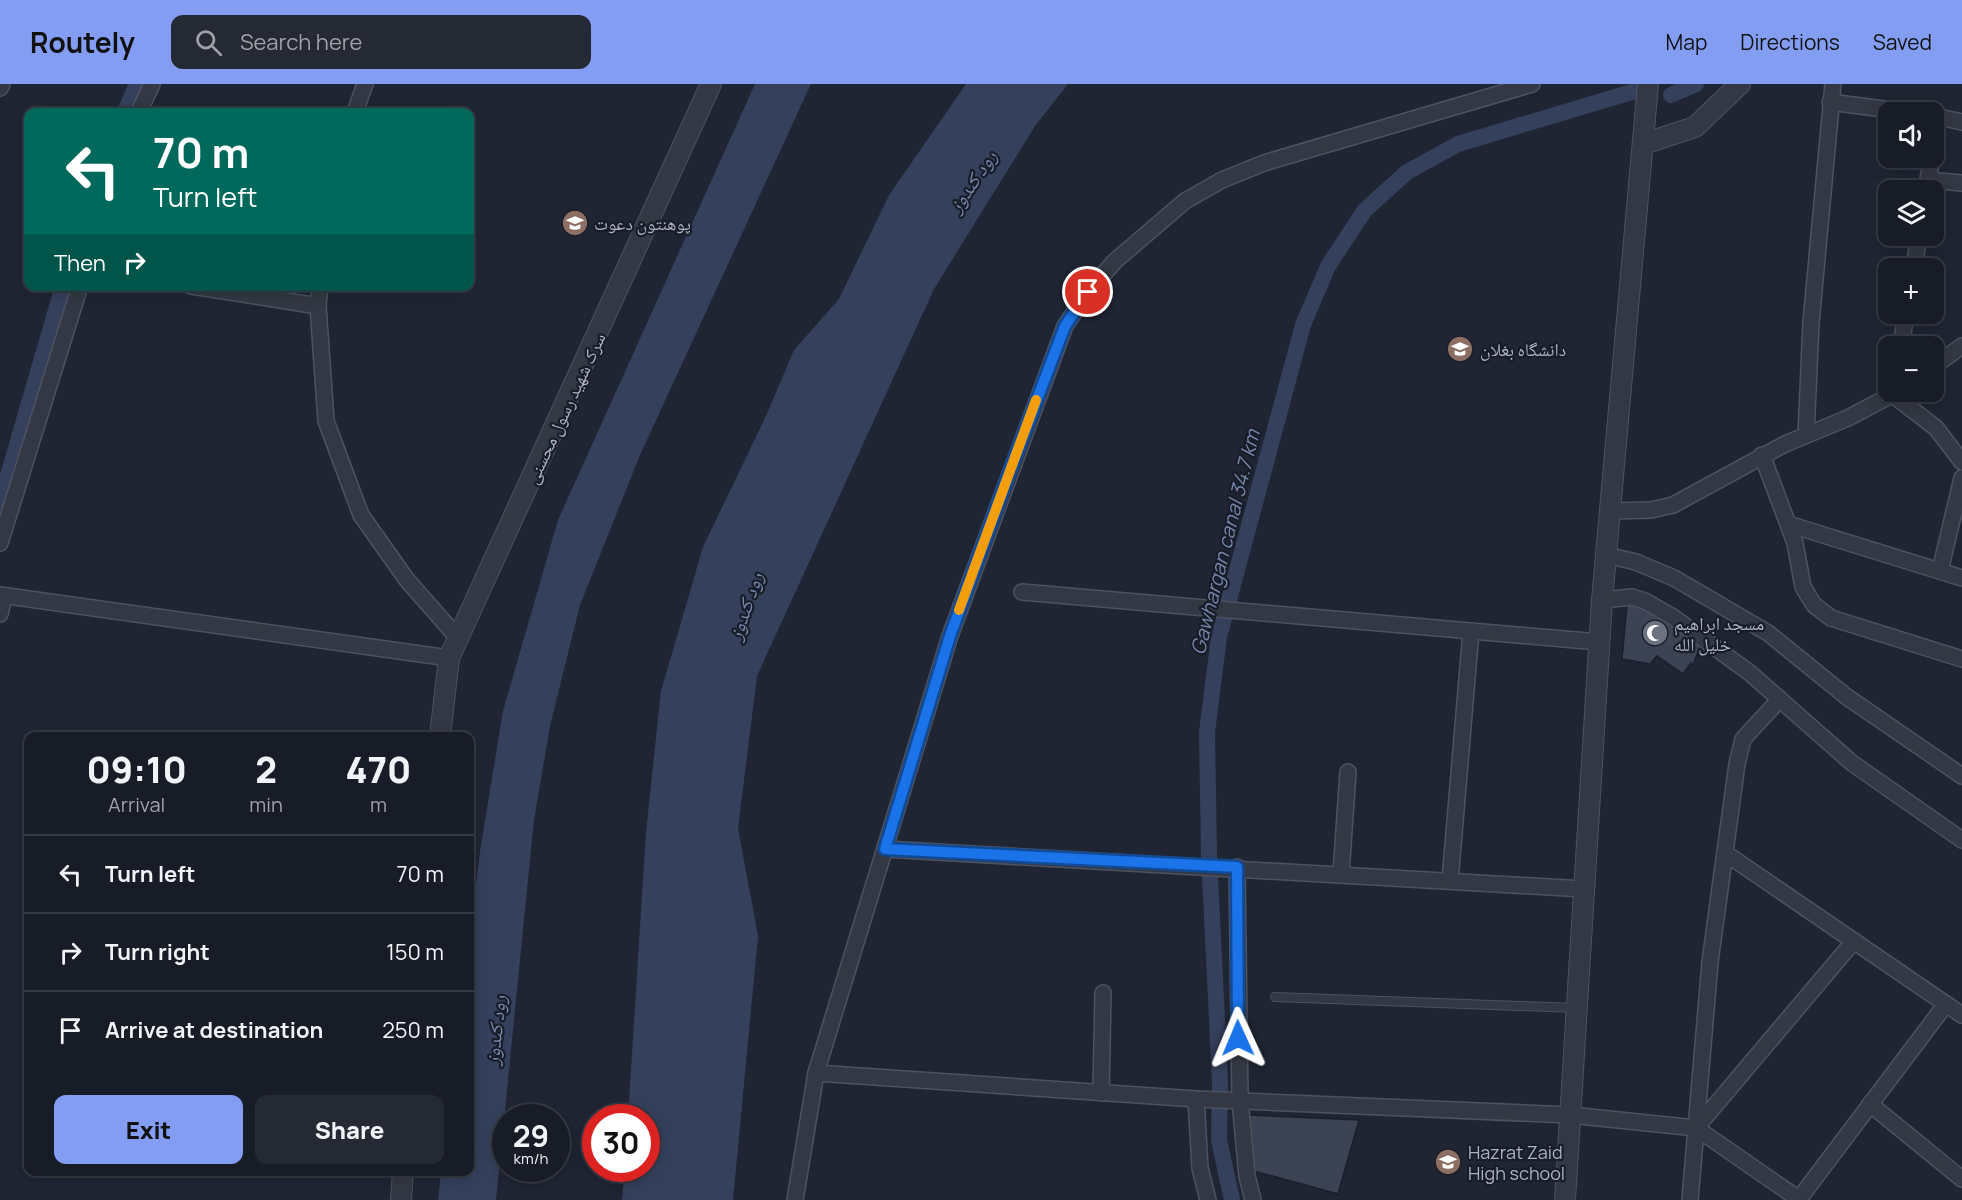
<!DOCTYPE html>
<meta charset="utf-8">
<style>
:root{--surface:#181c27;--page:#252933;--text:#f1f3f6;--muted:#9fa1a7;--line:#363a44;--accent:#829df1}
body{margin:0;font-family:Manrope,"Noto Naskh Arabic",sans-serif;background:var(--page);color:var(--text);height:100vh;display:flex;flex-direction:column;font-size:22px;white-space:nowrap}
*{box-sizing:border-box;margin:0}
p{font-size:20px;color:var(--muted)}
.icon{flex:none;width:33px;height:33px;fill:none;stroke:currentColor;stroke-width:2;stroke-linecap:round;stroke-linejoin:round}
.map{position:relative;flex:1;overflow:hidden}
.details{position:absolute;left:24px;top:648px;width:450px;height:444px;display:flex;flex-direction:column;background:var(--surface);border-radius:12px;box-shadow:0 3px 15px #0003,0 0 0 2px var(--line)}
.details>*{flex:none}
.banner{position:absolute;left:24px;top:24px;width:450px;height:183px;border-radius:12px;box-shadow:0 3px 15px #0003,0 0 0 2px var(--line);background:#00695c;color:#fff;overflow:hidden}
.tools{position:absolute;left:1878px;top:18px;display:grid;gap:12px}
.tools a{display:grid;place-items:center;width:66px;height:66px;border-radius:12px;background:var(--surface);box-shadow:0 3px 15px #0003,0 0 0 2px var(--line);font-size:30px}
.speed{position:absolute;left:492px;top:1020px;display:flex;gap:12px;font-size:30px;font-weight:700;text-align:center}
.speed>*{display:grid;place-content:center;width:78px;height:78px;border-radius:50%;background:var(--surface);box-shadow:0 3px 15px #0003,0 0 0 2px var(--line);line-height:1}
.speed small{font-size:15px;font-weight:400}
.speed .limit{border:9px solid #d22;background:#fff;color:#111}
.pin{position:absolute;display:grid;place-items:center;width:51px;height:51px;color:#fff;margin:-26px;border:3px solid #fff;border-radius:50%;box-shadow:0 2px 6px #0007}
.me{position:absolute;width:66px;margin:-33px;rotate:359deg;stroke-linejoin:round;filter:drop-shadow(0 0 4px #0008)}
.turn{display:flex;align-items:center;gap:21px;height:126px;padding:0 30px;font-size:27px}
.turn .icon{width:78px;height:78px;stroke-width:2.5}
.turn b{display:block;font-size:42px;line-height:51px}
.then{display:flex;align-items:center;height:57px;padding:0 30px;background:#0003;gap:12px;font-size:22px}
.eta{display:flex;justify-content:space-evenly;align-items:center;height:102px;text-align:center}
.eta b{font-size:36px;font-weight:800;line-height:42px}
.action{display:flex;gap:12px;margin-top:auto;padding:12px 30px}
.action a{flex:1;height:69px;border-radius:12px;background:var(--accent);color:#111;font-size:24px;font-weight:800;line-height:69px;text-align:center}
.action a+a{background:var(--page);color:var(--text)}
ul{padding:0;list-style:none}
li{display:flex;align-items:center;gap:18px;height:78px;padding:0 30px;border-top:2px solid var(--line)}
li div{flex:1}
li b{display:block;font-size:22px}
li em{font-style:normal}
header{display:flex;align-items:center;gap:36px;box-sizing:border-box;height:84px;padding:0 30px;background:var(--accent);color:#111}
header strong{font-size:28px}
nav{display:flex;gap:33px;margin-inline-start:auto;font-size:21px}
.search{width:420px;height:54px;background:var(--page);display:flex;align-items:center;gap:15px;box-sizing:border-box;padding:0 21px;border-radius:12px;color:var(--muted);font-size:22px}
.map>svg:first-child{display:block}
.water{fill:#35405c}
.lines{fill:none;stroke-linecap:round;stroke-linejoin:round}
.canal{stroke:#35405c;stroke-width:16}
.building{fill:#3c4354;stroke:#1a1f2b;stroke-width:1.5}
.service-casing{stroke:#4d5260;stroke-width:10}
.minor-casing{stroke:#4d5260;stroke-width:18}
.tertiary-casing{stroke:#4d5260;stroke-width:22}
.service{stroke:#333844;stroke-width:8}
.minor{stroke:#333844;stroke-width:15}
.tertiary{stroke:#333844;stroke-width:20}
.route-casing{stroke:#114b97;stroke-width:15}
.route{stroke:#1a73e8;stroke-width:10}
.slow{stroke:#f59e0b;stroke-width:10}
.labels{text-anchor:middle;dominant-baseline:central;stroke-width:4.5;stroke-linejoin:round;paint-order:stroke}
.poi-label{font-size:18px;fill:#acb2c2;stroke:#181d29;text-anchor:start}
.street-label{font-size:18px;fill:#acb2c2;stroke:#181d29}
.water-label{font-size:20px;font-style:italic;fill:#7685a9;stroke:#181d29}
</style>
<header>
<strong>Routely</strong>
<div class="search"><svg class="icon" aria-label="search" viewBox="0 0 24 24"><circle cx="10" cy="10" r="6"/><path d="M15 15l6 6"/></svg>Search here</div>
<nav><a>Map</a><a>Directions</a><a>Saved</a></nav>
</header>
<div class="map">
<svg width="1962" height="1116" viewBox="0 0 1962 1116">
<rect width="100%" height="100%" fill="#202534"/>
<!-- water -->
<g class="water">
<polygon points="755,0 811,0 640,371 580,521 550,642 534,736 496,1116 438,1116 441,1088 470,1088 470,854 480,767 503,627 558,436"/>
<polygon points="966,0 1068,0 1035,42 934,205 757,592 738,744 758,852 733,1116 622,1116 625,1085 646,1084 646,1034 628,1033 646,748 661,607 703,463 765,334 794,266 839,215 889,111"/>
</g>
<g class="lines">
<!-- canal -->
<g class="canal">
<polyline points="1671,11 1696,0"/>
<polyline points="125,28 137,0"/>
<polyline points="0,419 63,202"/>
<polyline points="1232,1116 1219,1056 1220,997 1209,771 1207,648 1219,553 1303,241 1328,182 1365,126 1407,88 1458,60 1635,7"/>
</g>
</g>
<!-- building -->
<g class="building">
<polygon points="1627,520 1644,523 1701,560 1693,581 1691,579 1683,590 1657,572 1650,580 1622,575"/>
<polygon points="1248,1031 1359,1036 1338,1110 1254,1087"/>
</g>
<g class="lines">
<!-- service casing -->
<g class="service-casing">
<polyline id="service" points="1275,913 1577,924"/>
</g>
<!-- minor casing -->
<g class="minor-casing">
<g id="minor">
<polyline points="0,4 2,0"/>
<polyline points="1830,18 1906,28"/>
<polyline points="139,28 152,0"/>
<polyline points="355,28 365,0"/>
<polyline points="1934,32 1962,38"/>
<polyline points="1934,63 1938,33"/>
<polyline points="1928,96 1962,99"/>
<polyline points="1926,106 1932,74"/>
<polyline points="1914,184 1919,152"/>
<polyline points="191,202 318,222"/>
<polyline points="320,202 318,222 326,337 361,431 407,496 458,554"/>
<polyline points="1901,262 1906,230"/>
<polyline points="1934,282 1962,262"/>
<polyline points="1894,308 1893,311 1936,344 1962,378"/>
<polyline points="1806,351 1811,239 1833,0"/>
<polyline points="1762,371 1795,459 1803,503 1814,521 1831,534 1962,575"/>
<polyline points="1609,427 1651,426 1673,421 1785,360 1848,334 1897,308"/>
<polyline points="1788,440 1962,494"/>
<polyline points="0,459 80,202"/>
<polyline points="1606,471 1636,478 1674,494 1768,549 1847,613 1962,692"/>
<polyline points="1940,487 1962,394"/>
<polyline points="1022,508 1599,558"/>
<polyline points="0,511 449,574"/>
<polyline points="1602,516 1632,513 1645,517 1673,533 1750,589 1852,679 1962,756"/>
<polyline points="0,530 4,513"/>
<polyline points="885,765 1584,805"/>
<polyline points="1725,769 1962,931"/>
<polyline points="1237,783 1240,1016 1247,1092 1253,1116"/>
<polyline points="1341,790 1348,688"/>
<polyline points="1450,797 1471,547"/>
<polyline points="816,989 950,552 1065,242 1088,208 1115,177 1185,117 1222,96 1264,79 1532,0"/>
<polyline points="1101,1009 1103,909"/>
<polyline points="1196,1015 1200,1084 1208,1116"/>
<polyline points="1870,1020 1962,1095"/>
<polyline points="1696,1044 1854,857"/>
<polyline points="1799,1115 1946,920"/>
<polyline points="795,1116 816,989 1196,1015 1570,1031 1696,1044 1800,1116"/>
<polyline points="1690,1116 1710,878 1737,680 1743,655 1780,615"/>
</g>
</g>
<!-- tertiary casing -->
<g class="tertiary-casing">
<g id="tertiary">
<polyline points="1643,60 1695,43 1740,0"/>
<polyline points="440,652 449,574 711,0"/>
<polyline points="401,1116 403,1088"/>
<polyline points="1565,1116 1602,516 1648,0"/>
</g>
</g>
<!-- service -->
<use href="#service" class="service"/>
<!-- minor -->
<use href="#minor" class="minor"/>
<!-- tertiary -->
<use href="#tertiary" class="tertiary"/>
</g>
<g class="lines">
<!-- route casing -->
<g class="route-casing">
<polyline id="route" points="1088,208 1065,242 1012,381 950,552 885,765 1237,783 1238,954"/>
</g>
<!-- route -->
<use href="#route" class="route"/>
<!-- slow -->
<polyline class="slow" points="959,526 1036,316"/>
</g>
<!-- icons -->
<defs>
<g id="university-disc" transform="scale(1.35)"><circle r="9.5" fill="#8d6e63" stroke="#181d29"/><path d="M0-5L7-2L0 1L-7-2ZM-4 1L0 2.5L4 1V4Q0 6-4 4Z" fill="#fff"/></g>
<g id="mosque-disc" transform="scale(1.35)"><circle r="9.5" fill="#6b7280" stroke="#181d29"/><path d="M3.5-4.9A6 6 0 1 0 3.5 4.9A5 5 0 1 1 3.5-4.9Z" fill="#fff"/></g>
<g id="school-disc" transform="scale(1.35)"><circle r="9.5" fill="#8d6e63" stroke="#181d29"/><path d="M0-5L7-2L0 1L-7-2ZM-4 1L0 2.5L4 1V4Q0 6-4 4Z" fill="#fff"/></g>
</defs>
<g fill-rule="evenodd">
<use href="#university-disc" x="575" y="139"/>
<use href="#university-disc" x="1460" y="265"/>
<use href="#mosque-disc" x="1655" y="549"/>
<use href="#school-disc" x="1448" y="1078"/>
</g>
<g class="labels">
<!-- poi labels -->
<g class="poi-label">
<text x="594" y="139">پوهنتون دعوت</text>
<text x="1480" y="265">دانشگاه بغلان</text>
<text x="1674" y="539">مسجد ابراهیم<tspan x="1674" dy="21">خلیل الله</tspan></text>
<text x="1468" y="1068">Hazrat Zaid<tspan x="1468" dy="21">High school</tspan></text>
</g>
<!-- street labels -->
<g class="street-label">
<text transform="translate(565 324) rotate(-65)">سرک شهید رسول محسنی</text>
</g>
<!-- water labels -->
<g class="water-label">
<text transform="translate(972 97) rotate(-56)">رود کندوز</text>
<text transform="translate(1225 458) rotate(-76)">Gawhargan canal 34.7 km</text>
<text transform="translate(745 522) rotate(-71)">رود کندوز</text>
<text transform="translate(495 946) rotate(-84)">رود کندوز</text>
</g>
</g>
</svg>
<div class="tools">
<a><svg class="icon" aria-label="sound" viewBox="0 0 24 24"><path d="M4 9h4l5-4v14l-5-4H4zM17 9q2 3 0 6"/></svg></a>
<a><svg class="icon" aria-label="layers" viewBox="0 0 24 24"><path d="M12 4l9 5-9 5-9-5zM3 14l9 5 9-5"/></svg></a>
<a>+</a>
<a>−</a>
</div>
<div class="speed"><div>29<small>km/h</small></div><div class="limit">30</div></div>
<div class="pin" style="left:1088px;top:208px;background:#d93025"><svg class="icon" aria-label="arrive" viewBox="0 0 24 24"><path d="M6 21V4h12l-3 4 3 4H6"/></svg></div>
<svg class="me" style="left:1238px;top:954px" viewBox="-20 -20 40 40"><path d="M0-17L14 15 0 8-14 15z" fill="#1a73e8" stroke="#fff" stroke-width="4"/></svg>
<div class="banner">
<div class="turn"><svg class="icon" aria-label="left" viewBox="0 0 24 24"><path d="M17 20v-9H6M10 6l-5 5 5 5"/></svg><div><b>70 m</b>Turn left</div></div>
<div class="then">Then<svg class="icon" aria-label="right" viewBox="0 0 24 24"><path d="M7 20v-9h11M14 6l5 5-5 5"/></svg></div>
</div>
<section class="details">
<div class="eta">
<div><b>09:10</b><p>Arrival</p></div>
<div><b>2</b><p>min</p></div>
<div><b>470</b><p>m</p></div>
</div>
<ul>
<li><svg class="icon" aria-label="left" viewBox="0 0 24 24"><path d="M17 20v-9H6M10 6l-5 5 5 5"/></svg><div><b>Turn left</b></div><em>70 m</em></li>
<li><svg class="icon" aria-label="right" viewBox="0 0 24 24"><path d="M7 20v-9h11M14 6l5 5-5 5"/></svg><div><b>Turn right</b></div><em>150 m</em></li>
<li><svg class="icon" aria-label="arrive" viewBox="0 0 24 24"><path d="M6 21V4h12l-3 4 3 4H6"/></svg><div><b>Arrive at destination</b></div><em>250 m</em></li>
</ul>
<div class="action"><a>Exit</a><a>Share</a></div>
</section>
</div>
